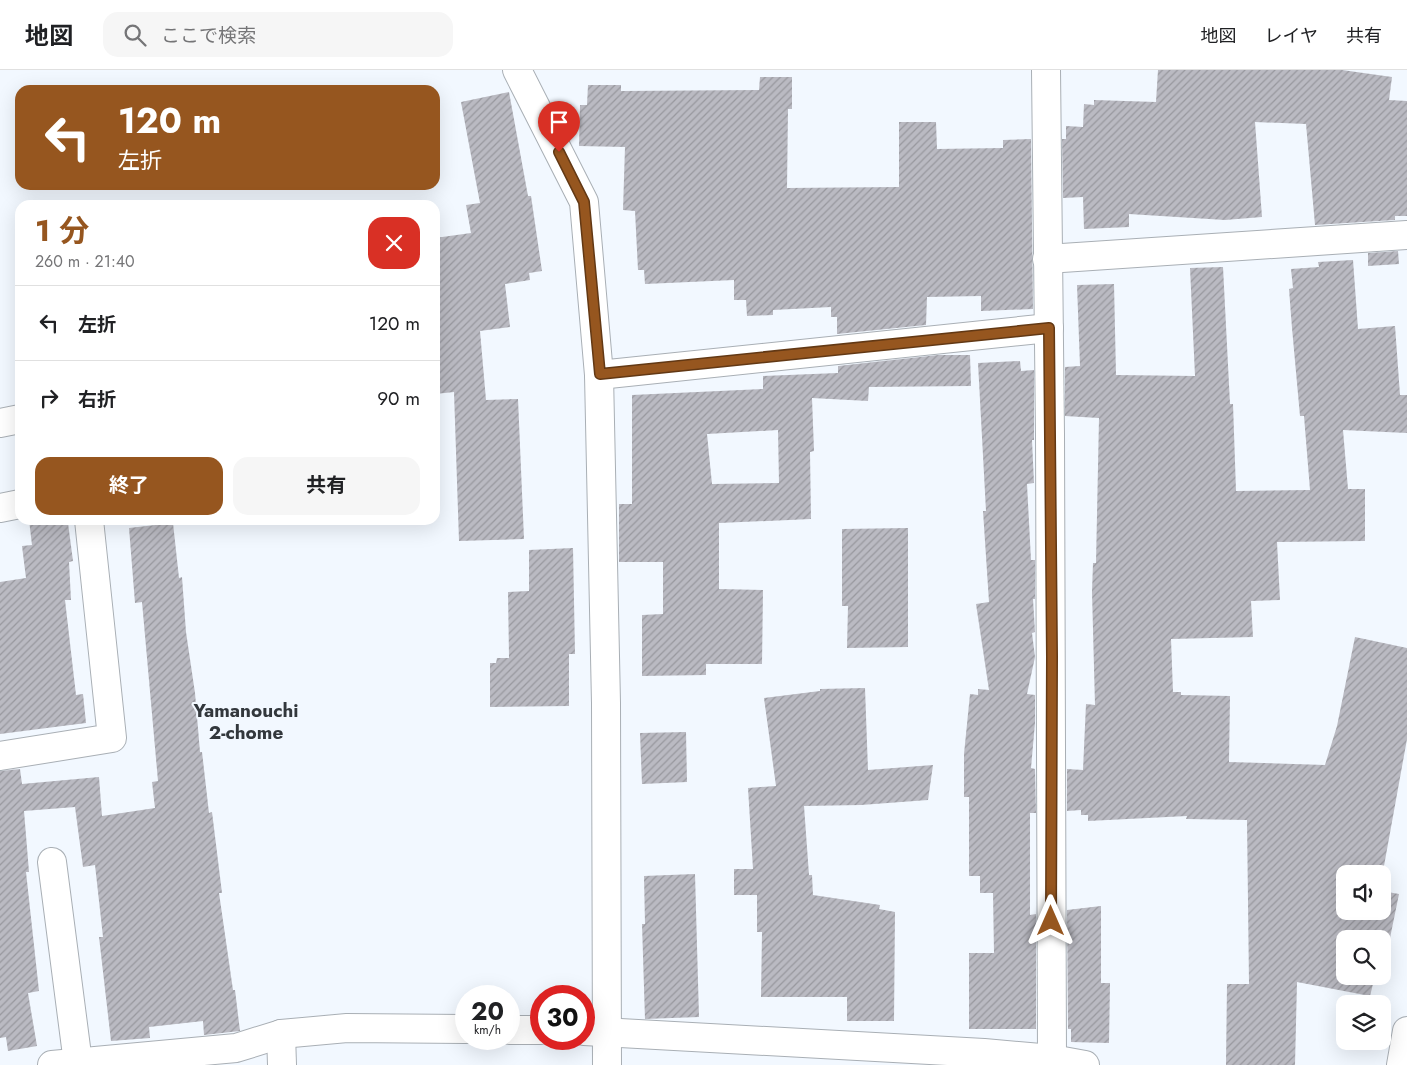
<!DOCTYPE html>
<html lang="ja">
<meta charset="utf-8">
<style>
:root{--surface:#fff;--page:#f6f6f6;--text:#202124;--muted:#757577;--line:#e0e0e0;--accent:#96561f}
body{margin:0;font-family:Jost,"Noto Sans JP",sans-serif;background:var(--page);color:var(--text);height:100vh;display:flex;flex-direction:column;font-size:19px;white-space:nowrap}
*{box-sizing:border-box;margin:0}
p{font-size:16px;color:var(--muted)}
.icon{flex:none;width:28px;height:28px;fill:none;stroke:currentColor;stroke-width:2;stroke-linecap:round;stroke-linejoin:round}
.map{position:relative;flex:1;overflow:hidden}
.side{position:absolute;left:15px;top:130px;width:425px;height:325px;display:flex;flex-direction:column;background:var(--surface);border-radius:15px;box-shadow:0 5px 20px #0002}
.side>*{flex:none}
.top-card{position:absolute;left:15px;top:15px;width:425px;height:105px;border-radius:15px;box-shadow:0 5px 20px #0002;background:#96561f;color:#fff;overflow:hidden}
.buttons{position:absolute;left:1336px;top:795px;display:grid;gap:10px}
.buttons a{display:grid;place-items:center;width:55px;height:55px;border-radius:10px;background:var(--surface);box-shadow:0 5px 20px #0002;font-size:25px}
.speed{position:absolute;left:455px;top:915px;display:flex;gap:10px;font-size:25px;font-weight:700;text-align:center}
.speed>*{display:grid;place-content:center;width:65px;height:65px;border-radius:50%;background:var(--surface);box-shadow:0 5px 20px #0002;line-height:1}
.speed small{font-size:12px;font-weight:400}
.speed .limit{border:8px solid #d22;background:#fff;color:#111}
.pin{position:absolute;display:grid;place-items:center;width:42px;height:42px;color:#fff;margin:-51px -21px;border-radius:50% 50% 50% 0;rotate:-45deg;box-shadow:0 0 5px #0007}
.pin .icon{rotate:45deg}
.me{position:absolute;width:55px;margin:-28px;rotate:0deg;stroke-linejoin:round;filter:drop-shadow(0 0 4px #0008)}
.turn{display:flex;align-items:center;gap:18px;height:105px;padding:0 20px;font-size:22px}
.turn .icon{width:65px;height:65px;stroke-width:2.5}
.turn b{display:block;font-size:35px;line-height:42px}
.round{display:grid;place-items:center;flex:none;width:52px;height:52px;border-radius:15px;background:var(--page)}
.summary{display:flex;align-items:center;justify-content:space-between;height:85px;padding:0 20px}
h1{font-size:30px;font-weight:700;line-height:38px;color:var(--accent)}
.action{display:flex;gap:10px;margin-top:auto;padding:10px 20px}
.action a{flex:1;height:58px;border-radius:15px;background:var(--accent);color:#fff;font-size:20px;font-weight:700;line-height:58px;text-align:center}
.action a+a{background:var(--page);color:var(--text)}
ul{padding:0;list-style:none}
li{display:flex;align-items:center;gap:15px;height:75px;padding:0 20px;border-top:1px solid var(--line)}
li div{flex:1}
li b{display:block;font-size:19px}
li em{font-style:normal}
header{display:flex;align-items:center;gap:30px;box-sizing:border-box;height:70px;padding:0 25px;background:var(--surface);border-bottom:1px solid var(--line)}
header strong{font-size:24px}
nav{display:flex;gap:28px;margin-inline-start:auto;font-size:18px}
.search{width:350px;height:45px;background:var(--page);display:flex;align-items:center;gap:12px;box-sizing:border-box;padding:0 18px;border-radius:15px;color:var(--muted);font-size:19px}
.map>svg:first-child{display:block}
.building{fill:url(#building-hatch);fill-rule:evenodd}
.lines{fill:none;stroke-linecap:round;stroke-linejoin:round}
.minor-casing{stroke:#a9afb5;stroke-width:30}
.major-casing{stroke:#a9afb5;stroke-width:30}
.minor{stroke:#fff;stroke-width:28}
.major{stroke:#fff;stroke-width:28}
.route-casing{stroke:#623814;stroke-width:12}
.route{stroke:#96561f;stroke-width:9}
.labels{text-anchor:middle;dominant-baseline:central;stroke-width:4;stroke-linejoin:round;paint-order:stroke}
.neighbourhood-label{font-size:19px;font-weight:bold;fill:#32373c;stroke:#f2f8ff}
</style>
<header>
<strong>地図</strong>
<div class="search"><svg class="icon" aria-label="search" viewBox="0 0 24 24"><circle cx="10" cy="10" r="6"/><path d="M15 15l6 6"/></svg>ここで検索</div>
<nav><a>地図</a><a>レイヤ</a><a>共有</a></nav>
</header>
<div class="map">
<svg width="1407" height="995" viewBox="0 0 1407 995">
<defs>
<pattern id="building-hatch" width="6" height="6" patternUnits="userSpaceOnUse" patternTransform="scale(1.25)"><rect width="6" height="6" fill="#babac2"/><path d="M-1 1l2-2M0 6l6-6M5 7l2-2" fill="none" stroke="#98989e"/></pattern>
</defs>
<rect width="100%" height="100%" fill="#f2f8ff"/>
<!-- building -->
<g class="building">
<polygon points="1158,0 1342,0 1392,7 1389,30 1407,31 1407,146 1395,146 1395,150 1315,155 1306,54 1255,52 1262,147 1225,150 1129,144 1129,157 1084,159 1083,127 1063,128 1062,69 1066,69 1066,56 1083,57 1084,34 1094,35 1094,30 1156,32"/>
<polygon points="760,7 792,7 792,39 788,39 787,118 899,117 899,52 936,52 937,79 1003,78 1003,70 1031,69 1033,239 981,241 981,226 927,227 926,255 837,264 837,247 831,247 831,237 773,240 773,245 747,246 746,230 734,230 734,210 645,214 644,200 638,200 635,141 623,140 625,77 579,76 580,35 587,35 588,15 621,15 621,21 759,20"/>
<polygon points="509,22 528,126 531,126 542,201 529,203 530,210 505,214 510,257 480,261 486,330 518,329 524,469 459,471 454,322 435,324 435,168 471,163 466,135 480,133 461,32"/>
<polygon points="1398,181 1399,194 1368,196 1368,183"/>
<polygon points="1353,190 1358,259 1395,256 1400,325 1407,325 1407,363 1343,360 1348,419 1365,419 1365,471 1277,472 1280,530 1251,531 1253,567 1171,569 1173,622 1181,622 1181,625 1230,626 1229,692 1325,695 1337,656 1355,567 1407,578 1407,669 1382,807 1382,804 1345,804 1345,841 1382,841 1382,821 1399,824 1390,868 1383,867 1382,869 1345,869 1345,906 1375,906 1370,926 1297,912 1295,995 1226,995 1227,914 1249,914 1247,750 1186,749 1187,746 1088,751 1088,745 1081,745 1081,740 1067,741 1067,699 1083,700 1086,634 1095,635 1092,522 1093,493 1096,493 1099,348 1065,346 1065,297 1080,296 1077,215 1114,214 1116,305 1195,306 1190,198 1223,197 1230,334 1233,334 1236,421 1310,420 1304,346 1300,346 1292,258 1289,219 1293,218 1291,199 1319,197 1318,192"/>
<path d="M938,285H970L971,316L869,317L868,331L812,328L814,381L810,382L811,449L719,453V519L763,520L762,594H706V605L642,606V545L663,544V492H619V434H632V325L763,319V306L838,303V296ZM778,360L779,413L712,414L707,364Z"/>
<polygon points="1020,291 1021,301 1034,300 1034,370 1032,370 1034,413 1027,414 1031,490 1035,490 1035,529 1033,529 1035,562 1032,563 1035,587 1027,624 1035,625 1035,653 1031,698 1035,699 1036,743 1030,743 1030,845 1036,844 1036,959 969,959 969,883 994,883 993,823 980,823 980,806 969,806 969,727 964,727 964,684 970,624 978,625 978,619 989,620 976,534 989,532 983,441 986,441 978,293"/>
<polygon points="29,450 61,450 61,454 68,453 73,491 69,492 71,530 65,530 76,625 83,624 86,653 0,664 0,512 26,508 22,476 32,475"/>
<polygon points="173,453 179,508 182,507 186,562 195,623 200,682 202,682 209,743 212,742 222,823 219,823 233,920 235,920 240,961 204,965 203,951 149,957 150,968 111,971 99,867 103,867 95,795 83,797 75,737 24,741 29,802 26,802 39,921 28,923 37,976 8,981 6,967 0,968 0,701 20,699 22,714 99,707 102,746 155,738 152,712 158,711 142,532 135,533 129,458"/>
<polygon points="908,458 908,577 847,578 848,536 842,536 842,459"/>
<polygon points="573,478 575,584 569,584 569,636 490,637 490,593 496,593 497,588 509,588 508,522 529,521 529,480"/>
<polygon points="865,618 868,700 933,695 928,730 861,735 804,736 809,805 812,805 813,825 880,835 879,839 895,842 894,951 847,951 847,927 761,927 762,862 757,862 757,825 734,825 734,799 753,799 748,718 776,716 764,628 820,621 820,619"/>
<polygon points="686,662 687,712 642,714 640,663"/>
<polygon points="695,804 699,947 645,949 642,854 645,854 644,806"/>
<polygon points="1101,836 1101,913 1110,913 1109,973 1071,972 1071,959 1068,959 1067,840"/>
</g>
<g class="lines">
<!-- minor casing -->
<g class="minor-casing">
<g id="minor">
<polyline points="517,0 584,132 599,305 606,633 607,995"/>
<polyline points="1046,0 1050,364 1052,989"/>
<polyline points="1047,189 1407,165"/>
<polyline points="599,305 1049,258"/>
<polyline points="0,353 20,349"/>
<polyline points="0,438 20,434"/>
<polyline points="0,686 112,668 89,450"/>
<polyline points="52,792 78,993"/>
<polyline points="509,960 541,960"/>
<polyline points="584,961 984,983 1052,989 1085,995"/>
<polyline points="281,964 282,995"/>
<polyline points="52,995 236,978 281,964 347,958 466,959"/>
</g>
</g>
<!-- major casing -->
<g class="major-casing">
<polyline id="major" points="1401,995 1407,961"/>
</g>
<!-- minor -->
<use href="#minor" class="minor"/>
<!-- major -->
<use href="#major" class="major"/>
</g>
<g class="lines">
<!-- route casing -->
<g class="route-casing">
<polyline id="route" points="559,82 584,132 600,304 1049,258 1052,586 1051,851"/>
</g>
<!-- route -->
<use href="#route" class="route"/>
</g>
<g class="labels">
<!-- neighbourhood labels -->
<g class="neighbourhood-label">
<text x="246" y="640">Yamanouchi<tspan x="246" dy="22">2-chome</tspan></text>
</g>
</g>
</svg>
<div class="buttons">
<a><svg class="icon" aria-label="sound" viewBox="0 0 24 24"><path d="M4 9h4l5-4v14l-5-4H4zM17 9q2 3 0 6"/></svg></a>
<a><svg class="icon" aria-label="search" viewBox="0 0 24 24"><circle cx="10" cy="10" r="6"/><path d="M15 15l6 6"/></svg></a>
<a><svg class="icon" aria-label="layers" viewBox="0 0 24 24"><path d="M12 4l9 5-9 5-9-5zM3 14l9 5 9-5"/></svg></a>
</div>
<div class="speed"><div>20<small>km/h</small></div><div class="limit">30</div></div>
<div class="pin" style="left:559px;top:82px;background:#d93025"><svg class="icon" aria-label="arrive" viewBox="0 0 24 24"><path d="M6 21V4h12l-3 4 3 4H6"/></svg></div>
<svg class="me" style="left:1051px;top:851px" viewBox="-20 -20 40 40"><path d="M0-17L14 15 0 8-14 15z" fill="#96561f" stroke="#fff" stroke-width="4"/></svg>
<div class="top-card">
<div class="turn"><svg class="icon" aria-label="left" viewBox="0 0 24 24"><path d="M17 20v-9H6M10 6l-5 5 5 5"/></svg><div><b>120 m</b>左折</div></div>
</div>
<section class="side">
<div class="summary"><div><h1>1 分</h1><p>260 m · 21:40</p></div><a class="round" style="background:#d93025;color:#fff"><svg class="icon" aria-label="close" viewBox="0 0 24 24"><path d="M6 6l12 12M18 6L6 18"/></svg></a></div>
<ul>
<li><svg class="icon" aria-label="left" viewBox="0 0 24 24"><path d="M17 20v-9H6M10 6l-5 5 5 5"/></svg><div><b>左折</b></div><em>120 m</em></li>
<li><svg class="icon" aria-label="right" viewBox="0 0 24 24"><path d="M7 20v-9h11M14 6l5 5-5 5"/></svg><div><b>右折</b></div><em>90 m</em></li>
</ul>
<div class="action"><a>終了</a><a>共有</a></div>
</section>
</div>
